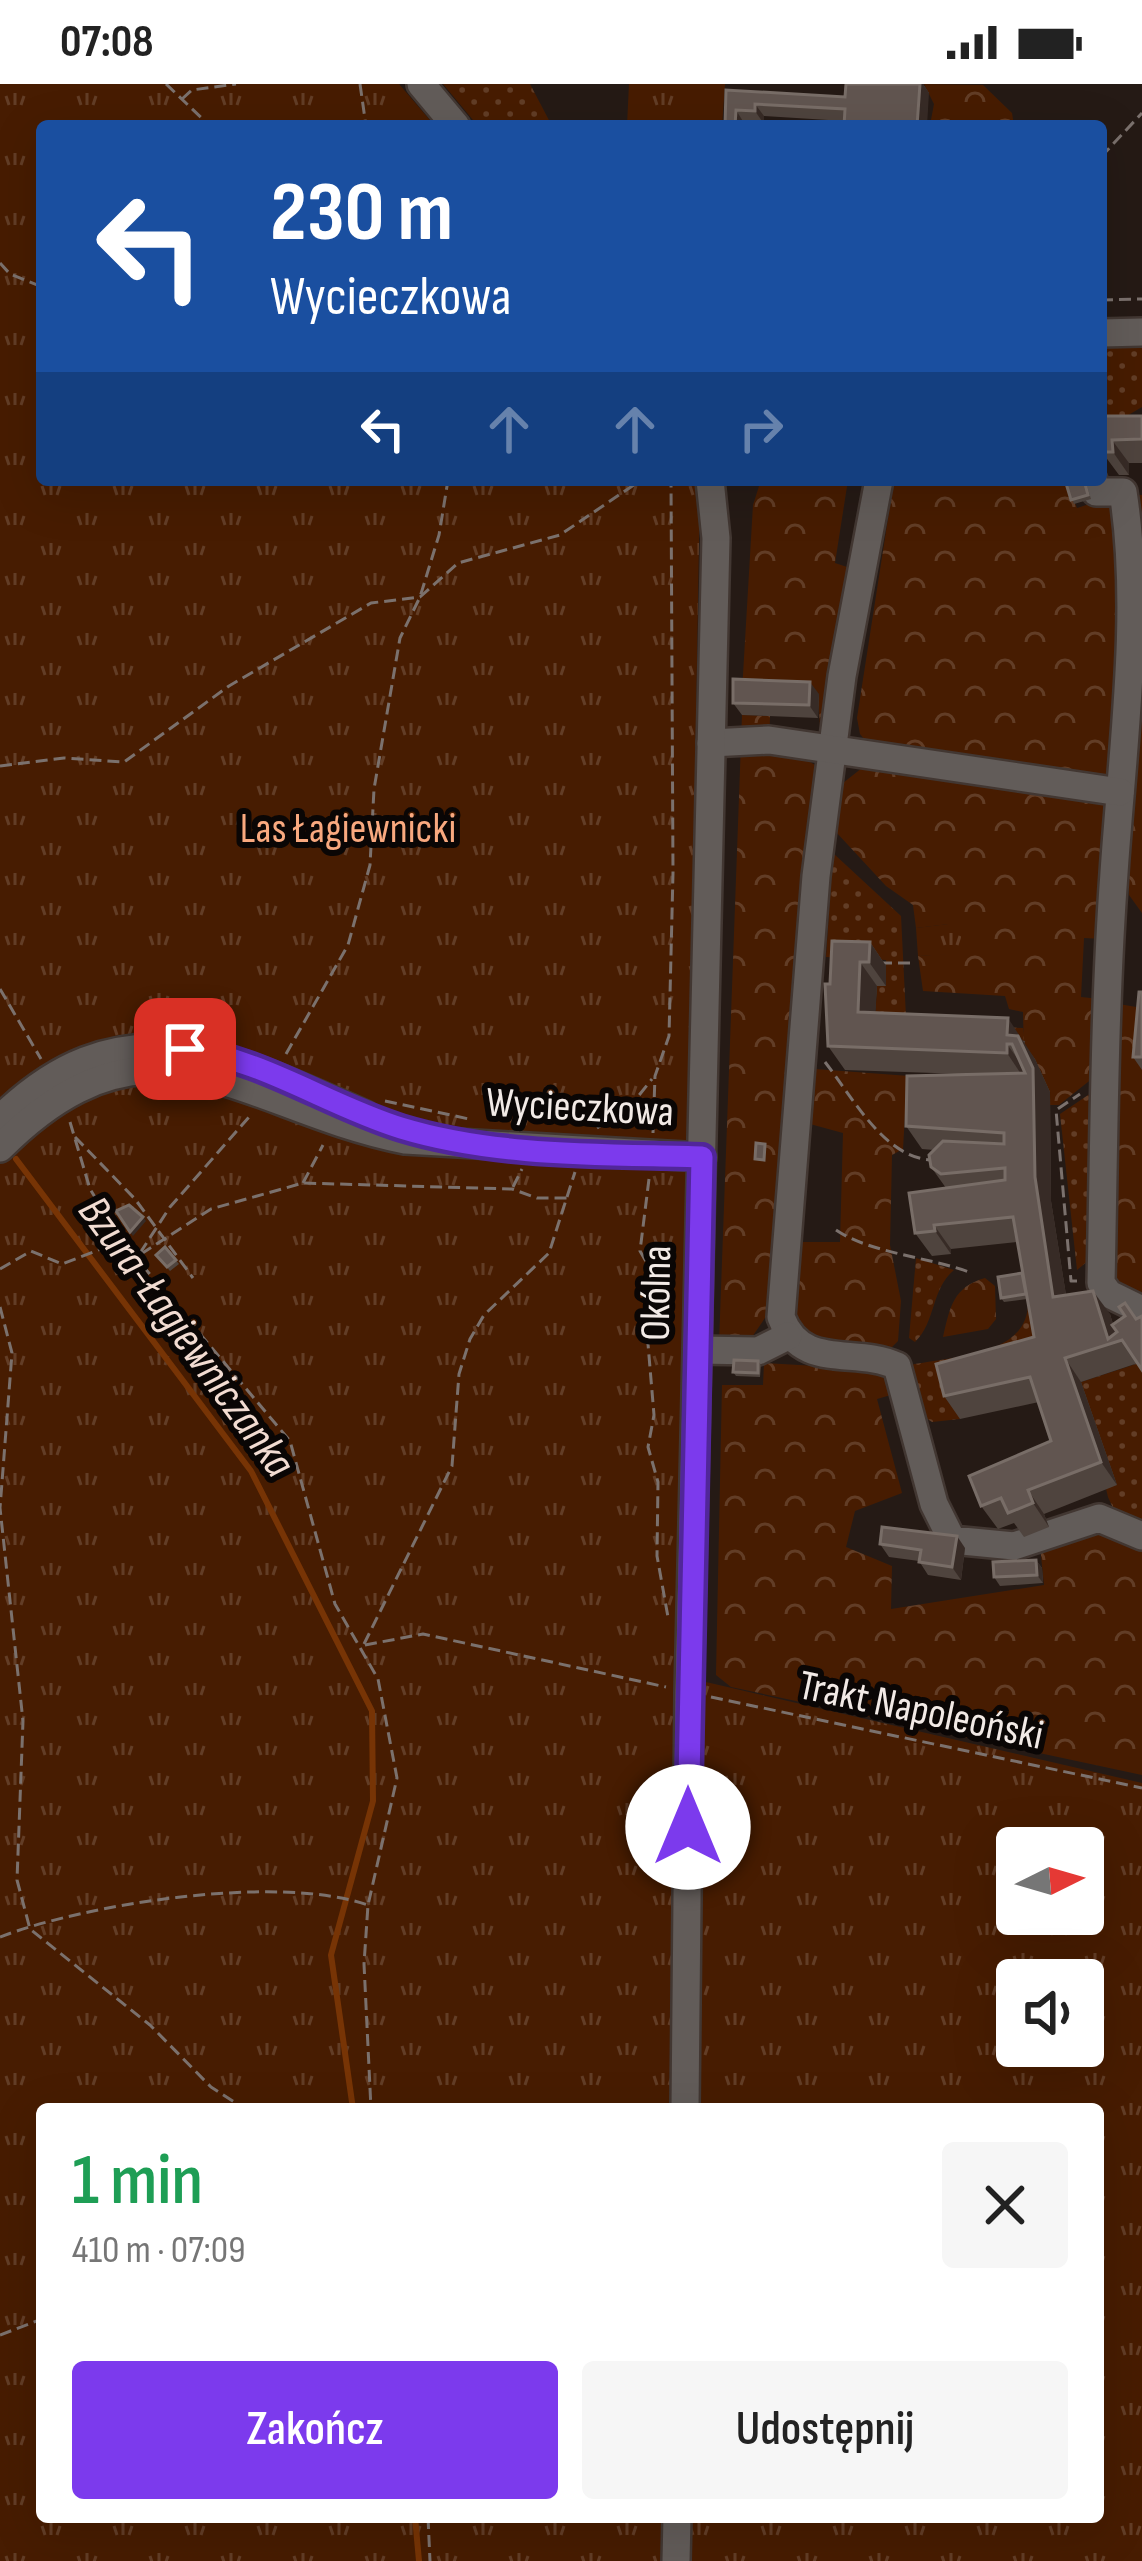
<!DOCTYPE html>
<html lang="pl">
<meta charset="utf-8">
<style>
:root{--surface:#fff;--page:#f6f6f6;--text:#222;--muted:#767676;--accent:#7c3aed}
body{margin:0;font-family:"Sofia Sans Condensed",sans-serif;background:var(--page);color:var(--text);height:100vh;display:flex;flex-direction:column;font-size:45px;white-space:nowrap}
*{box-sizing:border-box;margin:0}
p{font-size:39px;color:var(--muted)}
.icon{flex:none;width:66px;height:66px;fill:none;stroke:currentColor;stroke-width:2;stroke-linecap:round;stroke-linejoin:round}
.map{position:relative;flex:1;overflow:hidden}
.details{position:absolute;left:36px;top:2019px;width:1068px;height:420px;display:flex;flex-direction:column;background:var(--surface);border-radius:12px;box-shadow:0 12px 48px #0002}
.details>*{flex:none}
.banner{position:absolute;left:36px;top:36px;width:1071px;height:366px;border-radius:12px;box-shadow:0 12px 48px #0002;background:#1a4fa0;color:#fff;overflow:hidden}
.needle{width:78px;rotate:85deg}
.controls{position:absolute;left:996px;top:1743px;display:grid;gap:24px}
.controls a{display:grid;place-items:center;width:108px;height:108px;border-radius:12px;background:var(--surface);box-shadow:0 12px 48px #0002;font-size:60px}
.pin{position:absolute;display:grid;place-items:center;width:102px;height:102px;color:#fff;margin:-51px;border-radius:24px;box-shadow:0 6px 18px #0006}
.me{position:absolute;width:132px;margin:-66px;rotate:0deg;stroke-linejoin:round;filter:drop-shadow(0 0 9px #0008)}
.turn{display:flex;align-items:center;gap:42px;height:252px;padding:0 36px;font-size:54px}
.turn .icon{width:156px;height:156px;stroke-width:2.5}
.turn b{display:block;font-size:84px;line-height:102px}
.lanes{display:flex;align-items:center;height:114px;padding:0 36px;background:#0003;justify-content:center;gap:60px;direction:ltr}
.lanes .off{opacity:.35}
.round{display:grid;place-items:center;flex:none;width:126px;height:126px;border-radius:12px;background:var(--page)}
.overview{display:flex;align-items:center;justify-content:space-between;height:204px;padding:0 36px}
h1{font-size:72px;font-weight:600;line-height:90px;color:#1e9e55}
.primary-button{display:flex;gap:24px;margin-top:auto;padding:24px 36px}
.primary-button a{flex:1;height:138px;border-radius:12px;background:var(--accent);color:#fff;font-size:48px;font-weight:600;line-height:138px;text-align:center}
.primary-button a+a{background:var(--page);color:var(--text)}
.status{display:flex;justify-content:space-between;align-items:center;height:84px;padding:0 60px;background:var(--surface);direction:ltr}
.status svg{height:33px;fill:currentColor}
.map>svg:first-child{display:block}
.grass{fill:url(#grass-dots)}
.forest{fill:url(#forest-crowns)}
.park{fill:url(#park-tufts);fill-rule:evenodd}
.lines{fill:none;stroke-linecap:round;stroke-linejoin:round}
.stream{stroke:#773405;stroke-width:6}
.minor-casing{stroke:#423732;stroke-width:32}
.path{stroke:#7b716d;stroke-width:3;stroke-dasharray:12 6;stroke-linecap:butt}
.minor{stroke:#625c59;stroke-width:27}
.wall{fill:#4f443e}
.shaded-wall{fill:#372b26}
.building{fill:#615550;stroke:#786d67;stroke-width:3}
.route-casing{stroke:#51269a;stroke-width:30}
.route{stroke:#7c3aed;stroke-width:21}
.labels{text-anchor:middle;dominant-baseline:central;stroke-width:12;stroke-linejoin:round;paint-order:stroke}
.park-label{font-size:42px;fill:#f9a97f;stroke:#0a0605}
.street-label{font-size:42px;fill:#f2eae6;stroke:#0a0605}
.water-label{font-size:45px;font-style:italic;fill:#f2dcd2;stroke:#0a0605}
</style>
<div class="status"><b>07:08</b><svg viewBox="0 0 49 12"><path d="M0 12V9h3v3zM5 12V6h3v6zM10 12V3h3v9zM15 12V0h3v12zM26 1h20v11H26zM47 4h2v5h-2z"/></svg></div>
<div class="map">
<svg width="1142" height="2477" viewBox="0 0 1142 2477">
<defs>
<pattern id="grass-dots" width="8" height="8" patternUnits="userSpaceOnUse" patternTransform="scale(3)"><rect width="8" height="8" fill="#471c01"/><path d="M2 2h.1M6 6h.1" fill="none" stroke="#623d26" stroke-width="1.8" stroke-linecap="round"/></pattern>
<pattern id="forest-crowns" width="20" height="18" patternUnits="userSpaceOnUse" patternTransform="scale(3)"><rect width="20" height="18" fill="#471c01"/><path d="M2 6a3 3 0 1 1 6 0M12 15a3 3 0 1 1 6 0" fill="none" stroke="#623d26"/></pattern>
<pattern id="park-tufts" width="24" height="20" patternUnits="userSpaceOnUse" patternTransform="scale(3)"><rect width="24" height="20" fill="#471c01"/><path d="M3 7l-1-3M5 7V3M7 7l1-3M15 17l-1-3M17 17v-4M19 17l1-3" fill="none" stroke="#623d26"/></pattern>
</defs>
<rect width="100%" height="100%" fill="#251a15"/>
<!-- grass -->
<g class="grass">
<polygon points="443,0 530,0 552,42 478,42"/>
<polygon points="1142,263 1142,323 1101,347 1101,264"/>
<polygon points="833,769 901,832 906,933 917,939 1023,944 1025,957 874,952 877,902 886,901 886,876 826,873"/>
<polygon points="1097,1005 1094,1172 1077,1186 1060,1030"/>
<path d="M916,1174L954,1186C931,1205 936,1238 915,1258L909,1254Z"/>
<path d="M1028,1215L1050,1277L953,1304L960,1335L932,1338L926,1334L910,1281C953,1272 1031,1273 1028,1215Z"/>
<polygon points="1139,1279 1142,1284 1142,1446 1117,1433 1108,1413 1081,1298"/>
</g>
<!-- forest -->
<g class="forest">
<polygon points="924,0 983,1 1012,29 1014,42 931,36 934,20"/>
<polygon points="761,396 848,396 835,479 853,485 827,645 820,644 818,610 742,608 753,421"/>
<polygon points="894,396 1066,396 1077,424 1102,416 1117,427 1124,448 1110,695 875,668 860,650 857,634"/>
<polygon points="1129,411 1142,411 1142,829 1129,811"/>
<polygon points="742,631 770,632 769,669 805,675 820,684 767,1231 752,1253 719,1260"/>
<polygon points="867,680 1104,716 1110,727 1103,855 1084,854 1081,913 1100,915 1098,990 1059,1021 1050,1021 1024,975 1023,928 1009,925 1005,912 923,907 918,872 961,869 949,840 916,844 913,821 886,802 836,748 843,699"/>
<polygon points="1113,919 1142,924 1142,1218 1106,1196"/>
<polygon points="815,985 936,994 936,1012 906,1012 903,1065 892,1071 890,1161 901,1217 898,1257 886,1269 836,1267 793,1242 798,1158 840,1158 843,1049 810,1040"/>
<path d="M985,1194L995,1202L996,1235L988,1245L943,1253C950,1223 953,1203 985,1194Z"/>
<polygon points="764,1279 869,1285 881,1290 894,1310 877,1315 902,1409 855,1427 846,1463 892,1482 891,1525 1044,1501 1040,1462 1105,1445 1142,1459 1142,1691 731,1603 716,1591 722,1301 763,1301"/>
</g>
<!-- park -->
<g class="park">
<path d="M0,0H399L435,42H42V396H700L680,1592L1142,1699V2477H0ZM1017,1764H1083V1830H1017ZM1017,1896H1083V1962H1017ZM42,2025H1098V2433H42Z"/>
<polygon points="629,0 725,0 722,42 627,42"/>
<polygon points="961,813 961,870 918,872 916,844 948,840 949,814"/>
</g>
<g class="lines">
<!-- stream -->
<g class="stream">
<polyline points="16,1075 251,1387 372,1627 373,1717 331,1871 353,2025"/>
<polyline points="415,2433 419,2477"/>
</g>
<!-- minor casing -->
<g class="minor-casing">
<g id="minor">
<polyline points="421,0 456,42"/>
<polyline points="1101,249 1142,248"/>
<path d="M879,396L842,592L816,792L781,1233C802,1288 855,1262 897,1282L934,1420L952,1456L1014,1462L1099,1434L1142,1452"/>
<path d="M1093,396L1096,408H1123C1142,527 1122,668 1114,789C1104,925 1104,1063 1101,1199L1109,1210L1142,1226"/>
<polyline points="711,659 769,656 1120,708"/>
<path d="M0,1035C123,913 233,973 365,1031"/>
<path d="M0,1064C152,912 243,1024 405,1056L702,1073"/>
<polyline points="698,1266 758,1267 788,1252"/>
<polyline points="685,2025 689,1609 716,454 710,396"/>
<polyline points="676,2477 677,2433"/>
</g>
</g>
<!-- path -->
<g class="path">
<polyline points="166,0 210,42"/>
<polyline points="360,0 366,42"/>
<polyline points="182,15 192,6 236,0"/>
<polyline points="1101,73 1142,29"/>
<polyline points="0,179 10,190 42,203"/>
<polyline points="1101,216 1142,215"/>
<polyline points="0,682 64,674 124,678 229,602 371,519 420,513 458,479 560,451 641,396"/>
<polyline points="880,879 910,879"/>
<polyline points="0,905 41,975"/>
<polyline points="286,970 348,861 370,781 374,705 400,554 420,513 439,451 448,396"/>
<path d="M825,978C853,1014 885,1075 933,1076"/>
<polyline points="385,1017 469,1035"/>
<polyline points="70,1038 90,1105 122,1157 290,1357 335,1520 378,1595 397,1694 368,1821 364,1880 371,2025"/>
<polyline points="597,1044 632,1020 652,995"/>
<polyline points="653,1049 655,992 669,952 673,789 671,396"/>
<polyline points="75,1053 135,1115 193,1194"/>
<polyline points="649,1095 640,1167 654,1191 648,1260 654,1331 648,1363 658,1398 657,1472 668,1533"/>
<polyline points="303,1099 323,1061"/>
<polyline points="513,1103 522,1085"/>
<path d="M836,1146C870,1169 928,1173 969,1188"/>
<polyline points="140,1169 170,1123 250,1032"/>
<polyline points="141,1170 211,1125 303,1099 512,1105 537,1114 568,1114"/>
<polyline points="0,1185 31,1167 62,1180 122,1157"/>
<polyline points="1077,1197 1071,1197 1056,1026 1080,1010"/>
<polyline points="0,1223 12,1269 0,1424 23,1637 17,1796 30,1845 150,1941 211,2003 245,2025"/>
<polyline points="364,1560 452,1382 459,1290 470,1255 484,1231 549,1169 575,1088"/>
<polyline points="365,1561 423,1550 666,1603"/>
<polyline points="711,1613 1142,1704"/>
<path d="M0,1853C89,1819 279,1790 368,1821"/>
<polyline points="0,2251 42,2235"/>
<polyline points="428,2433 430,2477"/>
</g>
<!-- minor -->
<use href="#minor" class="minor"/>
</g>
<!-- wall -->
<g class="wall">
<polygon points="846,0 923,0 929,9 844,37 764,32 764,40 744,39 725,42 726,6 845,13"/>
<polygon points="1102,332 1142,332 1142,379 1129,379 1129,391 1119,391 1102,368"/>
<polygon points="1065,396 1085,396 1091,415 1074,420"/>
<polygon points="819,610 818,634 742,631 733,619"/>
<polygon points="870,858 886,882 886,902 877,902 875,929 1025,957 1024,961 1035,975 1050,1008 1051,1117 1066,1211 1110,1230 1113,1240 1125,1232 1125,1219 1138,1279 1081,1298 1117,1401 1044,1430 1049,1443 1024,1453 1014,1439 998,1445 981,1422 1051,1357 1039,1318 960,1335 944,1312 1034,1253 1027,1215 1004,1218 1001,1214 1022,1189 1017,1158 951,1165 951,1170 932,1172 915,1149 946,1104 931,1083 934,1066 922,1065 906,1042 964,990 845,986 828,962 830,900"/>
<polygon points="1133,973 1142,973 1142,986"/>
<polygon points="165,1163 179,1180 170,1187 156,1171"/>
<polygon points="758,1277 761,1281 760,1293 736,1292 733,1288"/>
<polygon points="880,1460 965,1464 961,1496 928,1491 919,1477 889,1473"/>
<polygon points="1036,1476 1042,1484 1043,1499 1000,1502 994,1493"/>
</g>
<!-- shaded-wall -->
<g class="shaded-wall">
<polygon points="920,0 923,0 929,9 927,42 917,42"/>
<polygon points="755,20 764,32 764,40 755,27"/>
<polygon points="736,26 744,39 744,42 735,42"/>
<polygon points="1112,356 1129,379 1129,391 1113,368"/>
<polygon points="810,598 819,610 818,634 809,621"/>
<polygon points="870,858 886,882 886,902 869,878"/>
<polygon points="860,878 877,902 874,952 858,928"/>
<polygon points="1008,934 1035,975 1050,1008 1051,1117 1070,1236 1053,1213 1035,1093 1033,984 1007,951"/>
<polygon points="1007,960 1024,984 1023,993 1007,969"/>
<polygon points="143,1133 146,1137 133,1152 130,1148"/>
<polygon points="934,1141 951,1165 951,1170 935,1147"/>
<polygon points="1093,1207 1110,1230 1118,1257 1108,1255"/>
<polygon points="1065,1274 1081,1298 1117,1401 1101,1378"/>
<polygon points="1028,1406 1044,1430 1049,1443 1033,1419"/>
<polygon points="957,1452 965,1464 961,1496 952,1483"/>
<polygon points="1036,1476 1042,1484 1043,1499 1037,1491"/>
</g>
<!-- building -->
<g class="building">
<polygon points="846,0 920,0 917,42 844,42 845,25 755,20 755,27 736,26 735,42 725,42 726,6 845,13"/>
<polygon points="1102,332 1142,332 1142,355 1112,356 1113,368 1102,368"/>
<polygon points="1065,396 1084,396 1088,411 1071,416"/>
<polygon points="733,595 810,598 809,621 733,619"/>
<polygon points="832,857 870,858 869,878 860,878 858,928 1008,934 1007,951 1018,952 1033,984 1035,1093 1053,1213 1093,1207 1108,1255 1117,1248 1112,1241 1125,1232 1119,1223 1125,1219 1136,1235 1142,1232 1142,1286 1122,1256 1065,1274 1101,1378 1028,1406 1033,1419 1008,1429 1001,1414 981,1422 969,1392 1051,1357 1030,1293 944,1312 936,1280 1034,1253 1013,1133 934,1141 935,1147 915,1149 909,1109 1005,1096 1005,1084 941,1090 931,1083 929,1071 943,1057 1004,1060 1004,1049 906,1042 907,992 1025,989 1012,960 1007,960 1007,969 828,962 825,900 830,900"/>
<polygon points="1139,908 1142,908 1142,973 1133,973"/>
<polygon points="756,1059 765,1060 764,1076 755,1075"/>
<polygon points="129,1121 143,1133 130,1148 116,1127"/>
<polygon points="165,1163 176,1176 167,1183 156,1171"/>
<polygon points="1022,1189 1026,1210 1001,1214 998,1193"/>
<polygon points="734,1276 758,1277 758,1289 733,1288"/>
<polygon points="882,1443 957,1452 952,1483 919,1478 921,1466 880,1460"/>
<polygon points="1036,1476 1037,1491 994,1493 993,1478"/>
</g>
<g class="lines">
<!-- route casing -->
<g class="route-casing">
<path id="route" d="M185,965C263,975 327,1021 401,1044C496,1073 603,1070 702,1073L688,1743"/>
</g>
<!-- route -->
<use href="#route" class="route"/>
</g>
<g class="labels">
<!-- park labels -->
<g class="park-label">
<text x="348" y="745">Las Łagiewnicki</text>
</g>
<!-- street labels -->
<g class="street-label">
<text transform="translate(580 1024) rotate(3)">Wycieczkowa</text>
<text transform="translate(657 1209) rotate(-89)">Okólna</text>
<text transform="translate(921 1627) rotate(12)">Trakt Napoleoński</text>
</g>
<!-- water labels -->
<g class="water-label">
<text transform="translate(186 1253) rotate(54)">Bzura-Łagiewniczanka</text>
</g>
</g>
</svg>
<div class="controls">
<a><svg class="needle" viewBox="-14 -14 28 28"><path d="M0-13l5 13h-10z" fill="#e53935"/><path d="M0 13l5-13h-10z" fill="#767676"/></svg></a>
<a><svg class="icon" aria-label="sound" viewBox="0 0 24 24"><path d="M4 9h4l5-4v14l-5-4H4zM17 9q2 3 0 6"/></svg></a>
</div>
<div class="pin" style="left:185px;top:965px;background:#d93025"><svg class="icon" aria-label="arrive" viewBox="0 0 24 24"><path d="M6 21V4h12l-3 4 3 4H6"/></svg></div>
<svg class="me" style="left:688px;top:1743px" viewBox="-20 -20 40 40"><circle r="19" fill="#fff"/><path d="M0-13L10 11 0 6-10 11z" fill="#7c3aed"/></svg>
<div class="banner">
<div class="turn"><svg class="icon" aria-label="left" viewBox="0 0 24 24"><path d="M17 20v-9H6M10 6l-5 5 5 5"/></svg><div><b>230 m</b>Wycieczkowa</div></div>
<div class="lanes"><svg class="icon" aria-label="left" viewBox="0 0 24 24"><path d="M17 20v-9H6M10 6l-5 5 5 5"/></svg><svg class="icon off" aria-label="ahead" viewBox="0 0 24 24"><path d="M12 20V5M6 11l6-6 6 6"/></svg><svg class="icon off" aria-label="ahead" viewBox="0 0 24 24"><path d="M12 20V5M6 11l6-6 6 6"/></svg><svg class="icon off" aria-label="right" viewBox="0 0 24 24"><path d="M7 20v-9h11M14 6l5 5-5 5"/></svg></div>
</div>
<section class="details">
<div class="overview"><div><h1>1 min</h1><p>410 m · 07:09</p></div><a class="round"><svg class="icon" aria-label="close" viewBox="0 0 24 24"><path d="M6 6l12 12M18 6L6 18"/></svg></a></div>
<div class="primary-button"><a>Zakończ</a><a>Udostępnij</a></div>
</section>
</div>
